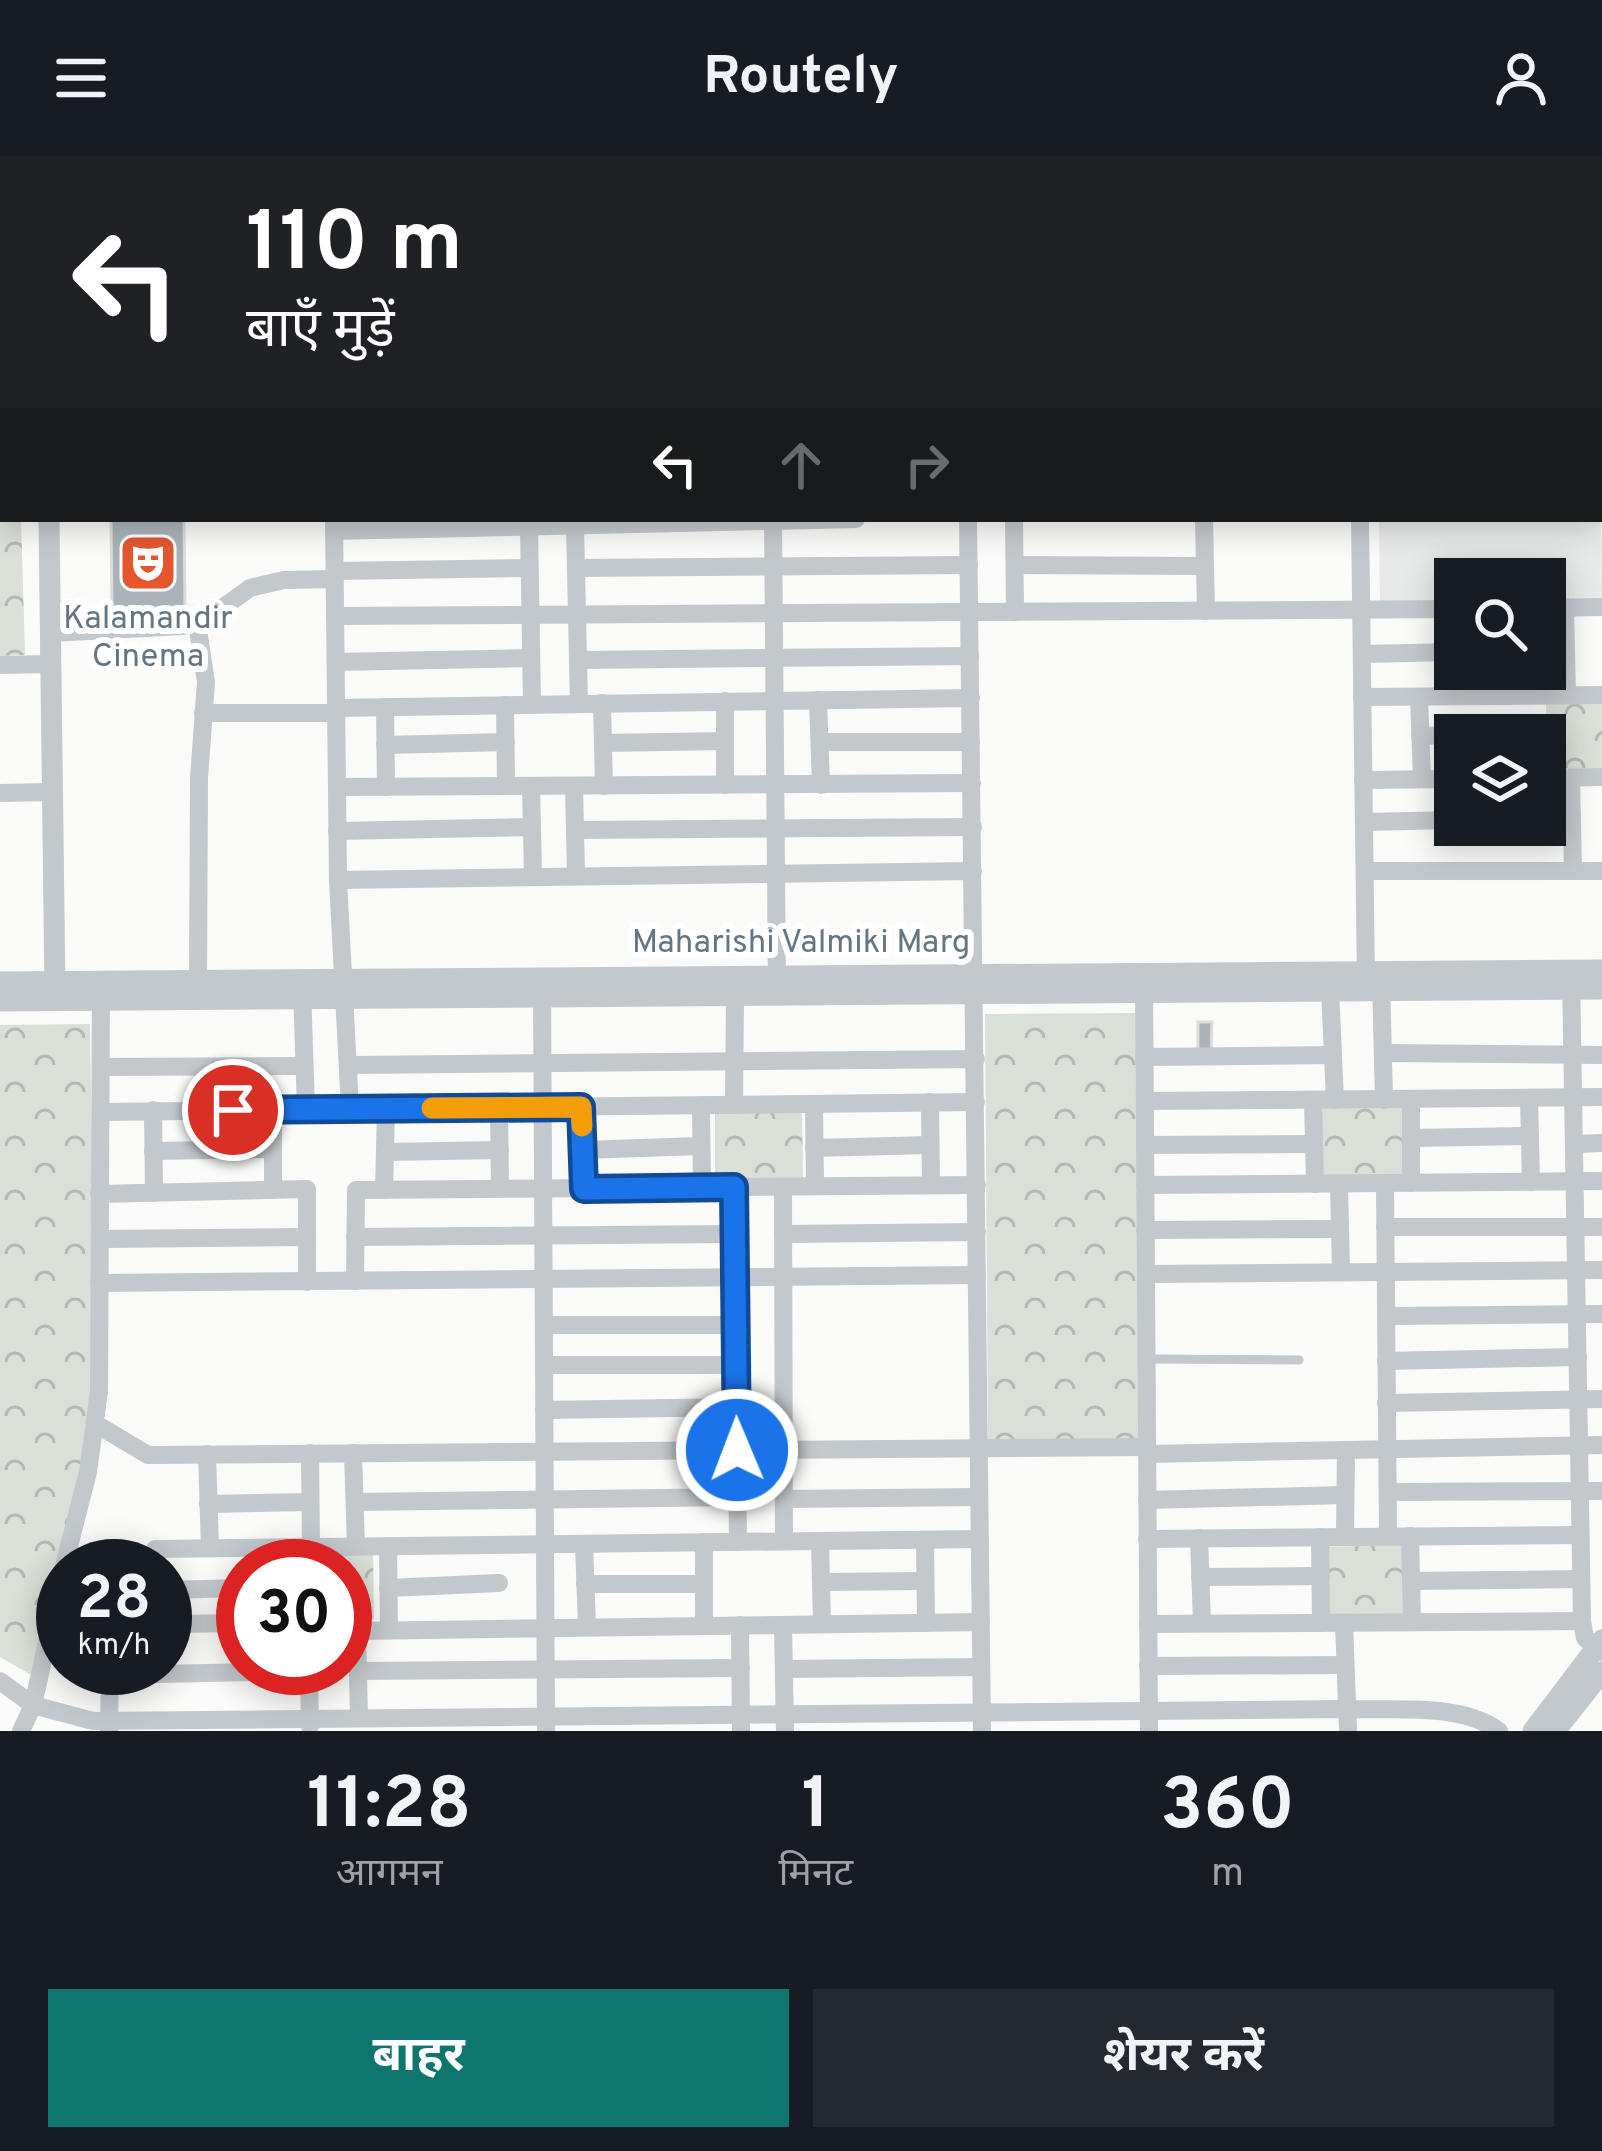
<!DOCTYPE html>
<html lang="hi">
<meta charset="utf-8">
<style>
:root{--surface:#171b24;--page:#242831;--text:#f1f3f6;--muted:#9ea1a6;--accent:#0f766e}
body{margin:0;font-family:Overpass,"Noto Sans Devanagari",sans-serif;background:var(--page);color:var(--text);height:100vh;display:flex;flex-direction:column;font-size:45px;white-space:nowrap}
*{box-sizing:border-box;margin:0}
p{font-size:39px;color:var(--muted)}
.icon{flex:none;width:66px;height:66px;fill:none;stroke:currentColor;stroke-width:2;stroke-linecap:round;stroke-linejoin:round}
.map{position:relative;height:1575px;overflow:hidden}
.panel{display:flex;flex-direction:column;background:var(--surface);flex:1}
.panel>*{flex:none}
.guide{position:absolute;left:0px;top:0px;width:1602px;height:366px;box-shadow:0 6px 30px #0003;background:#202124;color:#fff;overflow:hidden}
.fabs{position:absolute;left:1434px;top:402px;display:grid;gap:24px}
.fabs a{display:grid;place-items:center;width:132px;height:132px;border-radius:0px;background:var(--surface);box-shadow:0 6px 30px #0003;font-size:60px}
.speed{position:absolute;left:36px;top:1383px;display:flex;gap:24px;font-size:60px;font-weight:700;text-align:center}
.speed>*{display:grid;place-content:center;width:156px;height:156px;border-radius:50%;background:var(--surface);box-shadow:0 6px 30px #0003;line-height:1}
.speed small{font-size:30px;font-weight:400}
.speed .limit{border:18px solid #d22;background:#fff;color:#111}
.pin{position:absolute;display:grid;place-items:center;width:102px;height:102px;color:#fff;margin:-51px;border:6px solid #fff;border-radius:50%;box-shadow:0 3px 12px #0007}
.me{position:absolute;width:132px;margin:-66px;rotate:359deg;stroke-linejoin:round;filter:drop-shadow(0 0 9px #0008)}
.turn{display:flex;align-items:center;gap:42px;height:252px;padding:0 48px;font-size:54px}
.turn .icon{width:156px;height:156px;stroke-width:2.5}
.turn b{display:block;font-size:84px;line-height:102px}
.lanes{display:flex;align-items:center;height:114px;padding:0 48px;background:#0003;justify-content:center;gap:60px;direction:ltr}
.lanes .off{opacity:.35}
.eta{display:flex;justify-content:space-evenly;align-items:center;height:204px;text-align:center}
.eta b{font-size:72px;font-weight:700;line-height:84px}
.action{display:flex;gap:24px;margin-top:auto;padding:24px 48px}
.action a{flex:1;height:138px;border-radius:0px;background:var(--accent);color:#fff;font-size:48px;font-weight:700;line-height:138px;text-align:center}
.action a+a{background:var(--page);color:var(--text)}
header{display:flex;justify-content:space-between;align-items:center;height:156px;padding:0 48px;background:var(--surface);font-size:54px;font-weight:700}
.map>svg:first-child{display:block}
.built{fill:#e8e9e9}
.forest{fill:url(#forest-crowns)}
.building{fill:#aab3b9;stroke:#dcdcda;stroke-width:3}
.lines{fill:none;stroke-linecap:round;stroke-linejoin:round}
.service{stroke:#c3c8cc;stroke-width:9}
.minor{stroke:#c3c8cc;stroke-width:18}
.tertiary{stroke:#c3c8cc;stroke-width:21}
.route-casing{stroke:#114b97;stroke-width:30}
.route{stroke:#1a73e8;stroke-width:21}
.slow{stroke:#f59e0b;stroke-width:21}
.labels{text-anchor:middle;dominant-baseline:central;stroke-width:12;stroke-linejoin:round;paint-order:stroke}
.poi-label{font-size:33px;fill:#657683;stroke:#fff}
.street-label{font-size:33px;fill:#657683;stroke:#fff}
</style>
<header><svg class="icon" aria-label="menu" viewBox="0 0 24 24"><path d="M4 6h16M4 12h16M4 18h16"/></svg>Routely<svg class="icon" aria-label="person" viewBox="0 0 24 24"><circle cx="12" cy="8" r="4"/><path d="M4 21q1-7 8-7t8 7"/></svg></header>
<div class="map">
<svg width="1602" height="1575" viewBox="0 0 1602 1575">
<defs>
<pattern id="forest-crowns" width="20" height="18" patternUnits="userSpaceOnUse" patternTransform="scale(3)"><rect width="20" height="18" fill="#dadfd7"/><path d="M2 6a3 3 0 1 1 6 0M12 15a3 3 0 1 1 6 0" fill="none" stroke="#b4b9b4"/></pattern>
</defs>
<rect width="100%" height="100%" fill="#fafaf8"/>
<!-- built -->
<polygon class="built" points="1600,280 1602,443 1545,444 1545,423 1455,423 1455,445 1380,447 1379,363 1599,363"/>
<!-- forest -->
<g class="forest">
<polygon points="0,349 3,363 21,363 25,499 0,500"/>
<polygon points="1602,543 1602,615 1547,615 1546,544"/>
<polygon points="1136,857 1139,1284 988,1285 985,858"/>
<polygon points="90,868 95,1251 35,1521 0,1501 0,869"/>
<polygon points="1405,949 1406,1020 1319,1021 1318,950"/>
<polygon points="802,953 803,1025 715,1026 715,954"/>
<polygon points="1409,1389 1410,1461 1322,1462 1321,1391"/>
<polygon points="373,1392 374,1463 345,1464 345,1410 286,1410 286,1393"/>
</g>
<!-- building -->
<g class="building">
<polygon points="111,363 184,363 185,451 112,453"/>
<polygon points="1198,866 1212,866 1211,897 1198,897"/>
</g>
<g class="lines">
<!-- service -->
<g class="service">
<polyline points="1047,0 1047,3"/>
<polyline points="1149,1203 1299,1204"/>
</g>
<!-- minor -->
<g class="minor">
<polyline points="331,0 331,3"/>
<polyline points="575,0 575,3"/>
<polyline points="770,0 770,3"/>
<polyline points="1563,0 1564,3"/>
<polyline points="531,3 531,0"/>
<polyline points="1189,3 1189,0"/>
<polyline points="1356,3 1356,0"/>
<polyline points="1599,15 1602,15"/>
<polyline points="1599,102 1602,102"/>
<polyline points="1599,181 1602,181"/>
<polyline points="1599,271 1602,271"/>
<polyline points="0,338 3,338"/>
<polyline points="334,363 338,724 350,953"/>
<polyline points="773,363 777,832"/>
<polyline points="968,363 982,1575"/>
<polyline points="1014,363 1015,456"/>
<polyline points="1204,363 1206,455"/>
<polyline points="1360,363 1366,826"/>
<polyline points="575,369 579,548"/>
<polyline points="529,370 532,549"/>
<polyline points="334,375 856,363"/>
<polyline points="1015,409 1204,410"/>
<polyline points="576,412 969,409"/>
<polyline points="335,415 529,412"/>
<polyline points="1565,451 1567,539"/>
<polyline points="1545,452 1602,451"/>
<polyline points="335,460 1455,453"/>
<polyline points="197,467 206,526 199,622 198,826"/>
<polyline points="51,477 183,470 211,460 250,432 284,424 335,423"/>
<polyline points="1363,498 1455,496"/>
<polyline points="578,504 970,500"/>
<polyline points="336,506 531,502"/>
<polyline points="0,509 51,508"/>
<polyline points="1362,541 1602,539"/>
<polyline points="1419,541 1422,623"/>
<polyline points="818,544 821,629"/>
<polyline points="725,545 725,629"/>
<polyline points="602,547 604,630"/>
<polyline points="505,549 506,630"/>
<polyline points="385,551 386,631"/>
<polyline points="336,552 971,542"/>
<polyline points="203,557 336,557"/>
<polyline points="1476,579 1543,578"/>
<polyline points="1420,580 1455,579"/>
<polyline points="820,586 971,586"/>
<polyline points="603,587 725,585"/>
<polyline points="385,589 506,586"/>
<polyline points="1545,622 1602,621"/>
<polyline points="1571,622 1573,715"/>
<polyline points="1363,624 1455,623"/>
<polyline points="531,630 533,720"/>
<polyline points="574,630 576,719"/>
<polyline points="337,631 972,627"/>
<polyline points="0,637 53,636"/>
<polyline points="1545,661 1572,661"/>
<polyline points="1364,666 1455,664"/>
<polyline points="575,674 973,671"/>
<polyline points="337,675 532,671"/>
<polyline points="1365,715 1602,715"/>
<polyline points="338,724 973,715"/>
<polyline points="1571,819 1582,1465 1585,1482 1602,1496"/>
<polyline points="1381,823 1384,944"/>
<polyline points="1144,824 1149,1575"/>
<polyline points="542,830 546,1575"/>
<polyline points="302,832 306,953"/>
<polyline points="1330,833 1335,944"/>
<polyline points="1383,897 1602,899"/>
<polyline points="1144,901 1333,899"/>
<polyline points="350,909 976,903"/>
<polyline points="101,911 304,910"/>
<polyline points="1529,943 1531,1026"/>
<polyline points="1313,944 1315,1028"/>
<polyline points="1411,944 1411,1027"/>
<polyline points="1145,945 1602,941"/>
<polyline points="930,946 931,1029"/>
<polyline points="814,948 815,1030"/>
<polyline points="701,949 702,1031"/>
<polyline points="734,949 735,839"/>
<polyline points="581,951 584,1033"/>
<polyline points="499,952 500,1033"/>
<polyline points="153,954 154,1037"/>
<polyline points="102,956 976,946"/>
<polyline points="1411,982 1530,980"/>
<polyline points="1575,988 1602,987"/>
<polyline points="1145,989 1314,988"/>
<polyline points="814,992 930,989"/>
<polyline points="583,994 701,990"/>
<polyline points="153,995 273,993"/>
<polyline points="385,996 500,994"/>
<polyline points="1385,1027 1388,1380"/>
<polyline points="1339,1028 1341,1116"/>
<polyline points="1145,1029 1602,1025"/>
<polyline points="734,1031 738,1386"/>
<polyline points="783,1031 784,1385"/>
<polyline points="273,1034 273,953"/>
<polyline points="384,1034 386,953"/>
<polyline points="99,1038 307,1033 307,1126"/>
<polyline points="1385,1071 1602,1071"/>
<polyline points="1145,1074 1340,1073"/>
<polyline points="783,1078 977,1076"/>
<polyline points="355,1081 734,1078"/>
<polyline points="101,1083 307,1081"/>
<polyline points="1146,1118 1602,1114"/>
<polyline points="355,1125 356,1034 977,1029"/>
<polyline points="99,1127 977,1119"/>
<polyline points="1386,1160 1602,1158"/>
<polyline points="544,1169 735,1169"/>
<polyline points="1386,1205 1578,1201"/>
<polyline points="544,1209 736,1209"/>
<polyline points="1386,1247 1602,1243"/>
<polyline points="544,1254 736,1251"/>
<polyline points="96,1268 148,1299 1147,1291"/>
<polyline points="310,1297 311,1391"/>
<polyline points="353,1297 356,1391"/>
<polyline points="207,1298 210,1392"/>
<polyline points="1147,1298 1602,1289"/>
<polyline points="1388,1336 1602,1335"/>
<polyline points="784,1343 979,1341"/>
<polyline points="1147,1344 1345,1339"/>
<polyline points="355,1346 738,1341"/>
<polyline points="208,1348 310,1346"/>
<polyline points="1410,1380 1412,1466"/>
<polyline points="1320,1381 1321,1467"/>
<polyline points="1345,1381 1346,1294"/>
<polyline points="1199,1382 1202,1467"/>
<polyline points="1147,1383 1580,1379"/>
<polyline points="925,1384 926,1467"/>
<polyline points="820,1385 822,1468"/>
<polyline points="704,1386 704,1470"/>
<polyline points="584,1388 587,1471"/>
<polyline points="388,1390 389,1474"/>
<polyline points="64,1410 88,1316 99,1235 101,830"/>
<polyline points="155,1410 155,1393 980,1383"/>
<polyline points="1200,1421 1321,1420"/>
<polyline points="1411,1425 1581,1423"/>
<polyline points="821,1426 925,1425"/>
<polyline points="585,1428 704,1428"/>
<polyline points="388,1432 499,1427"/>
<polyline points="165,1434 243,1432"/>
<polyline points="1344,1467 1348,1575"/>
<polyline points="165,1468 243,1467"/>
<polyline points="1148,1468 1582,1465"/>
<polyline points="740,1469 741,1575"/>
<polyline points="783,1469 785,1575"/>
<polyline points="1148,1510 1345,1509"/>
<polyline points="309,1512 310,1570"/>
<polyline points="784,1513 981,1511"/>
<polyline points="358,1515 741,1512"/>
<polyline points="110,1519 309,1515"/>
<path d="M0,1525L33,1549L93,1565L1346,1553C1393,1555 1459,1546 1499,1575"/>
<polyline points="359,1562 357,1475 981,1466"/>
<polyline points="21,1575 33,1549 63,1415"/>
<polyline points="109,1575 110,1512"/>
</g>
<!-- tertiary -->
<g class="tertiary">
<polyline points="45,0 45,3"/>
<polyline points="49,363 55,836"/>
<polyline points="0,826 1602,814"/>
<polyline points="0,845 1602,833"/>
<polyline points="1533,1575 1602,1484"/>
<polyline points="1555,1575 1602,1516"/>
</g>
</g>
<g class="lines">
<!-- route casing -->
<g class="route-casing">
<polyline id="route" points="233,954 581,951 584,1033 734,1031 737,1294"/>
</g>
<!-- route -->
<use href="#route" class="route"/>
<!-- slow -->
<polyline class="slow" points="432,952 581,951 582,970"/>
</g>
<!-- icons -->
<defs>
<g id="theatre-square" transform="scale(3)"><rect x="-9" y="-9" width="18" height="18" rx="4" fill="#e4572e" stroke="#fff"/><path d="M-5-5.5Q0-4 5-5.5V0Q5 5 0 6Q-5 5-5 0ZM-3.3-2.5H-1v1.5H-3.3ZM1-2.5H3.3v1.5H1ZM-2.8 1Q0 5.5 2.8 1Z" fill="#fff"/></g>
</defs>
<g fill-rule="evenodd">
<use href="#theatre-square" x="148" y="407"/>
</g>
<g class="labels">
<!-- poi labels -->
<g class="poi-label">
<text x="148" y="464">Kalamandir<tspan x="148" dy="38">Cinema</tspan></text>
</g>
<!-- street labels -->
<g class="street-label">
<text x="801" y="788">Maharishi Valmiki Marg</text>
</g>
</g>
</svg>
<div class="fabs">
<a><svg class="icon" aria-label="search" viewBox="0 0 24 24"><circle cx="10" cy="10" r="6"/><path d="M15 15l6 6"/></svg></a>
<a><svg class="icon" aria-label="layers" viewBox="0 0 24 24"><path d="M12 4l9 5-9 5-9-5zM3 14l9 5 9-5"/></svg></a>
</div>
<div class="speed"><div>28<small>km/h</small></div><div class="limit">30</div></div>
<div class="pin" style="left:233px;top:954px;background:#d93025"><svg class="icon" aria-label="arrive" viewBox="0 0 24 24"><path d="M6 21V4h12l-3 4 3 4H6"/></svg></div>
<svg class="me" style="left:737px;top:1294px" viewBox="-20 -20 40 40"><circle r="17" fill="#1a73e8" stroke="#fff" stroke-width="3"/><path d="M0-11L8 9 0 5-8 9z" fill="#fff"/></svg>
<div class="guide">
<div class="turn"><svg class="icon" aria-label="left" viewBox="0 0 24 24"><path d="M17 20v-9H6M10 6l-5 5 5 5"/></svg><div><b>110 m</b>बाएँ मुड़ें</div></div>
<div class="lanes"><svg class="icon" aria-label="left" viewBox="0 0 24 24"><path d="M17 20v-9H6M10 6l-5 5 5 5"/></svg><svg class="icon off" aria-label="ahead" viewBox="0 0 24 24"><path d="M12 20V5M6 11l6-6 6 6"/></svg><svg class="icon off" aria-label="right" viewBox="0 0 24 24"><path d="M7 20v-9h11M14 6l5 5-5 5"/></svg></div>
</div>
</div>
<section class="panel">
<div class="eta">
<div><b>11:28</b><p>आगमन</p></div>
<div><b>1</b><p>मिनट</p></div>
<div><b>360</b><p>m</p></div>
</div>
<div class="action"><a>बाहर</a><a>शेयर करें</a></div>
</section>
